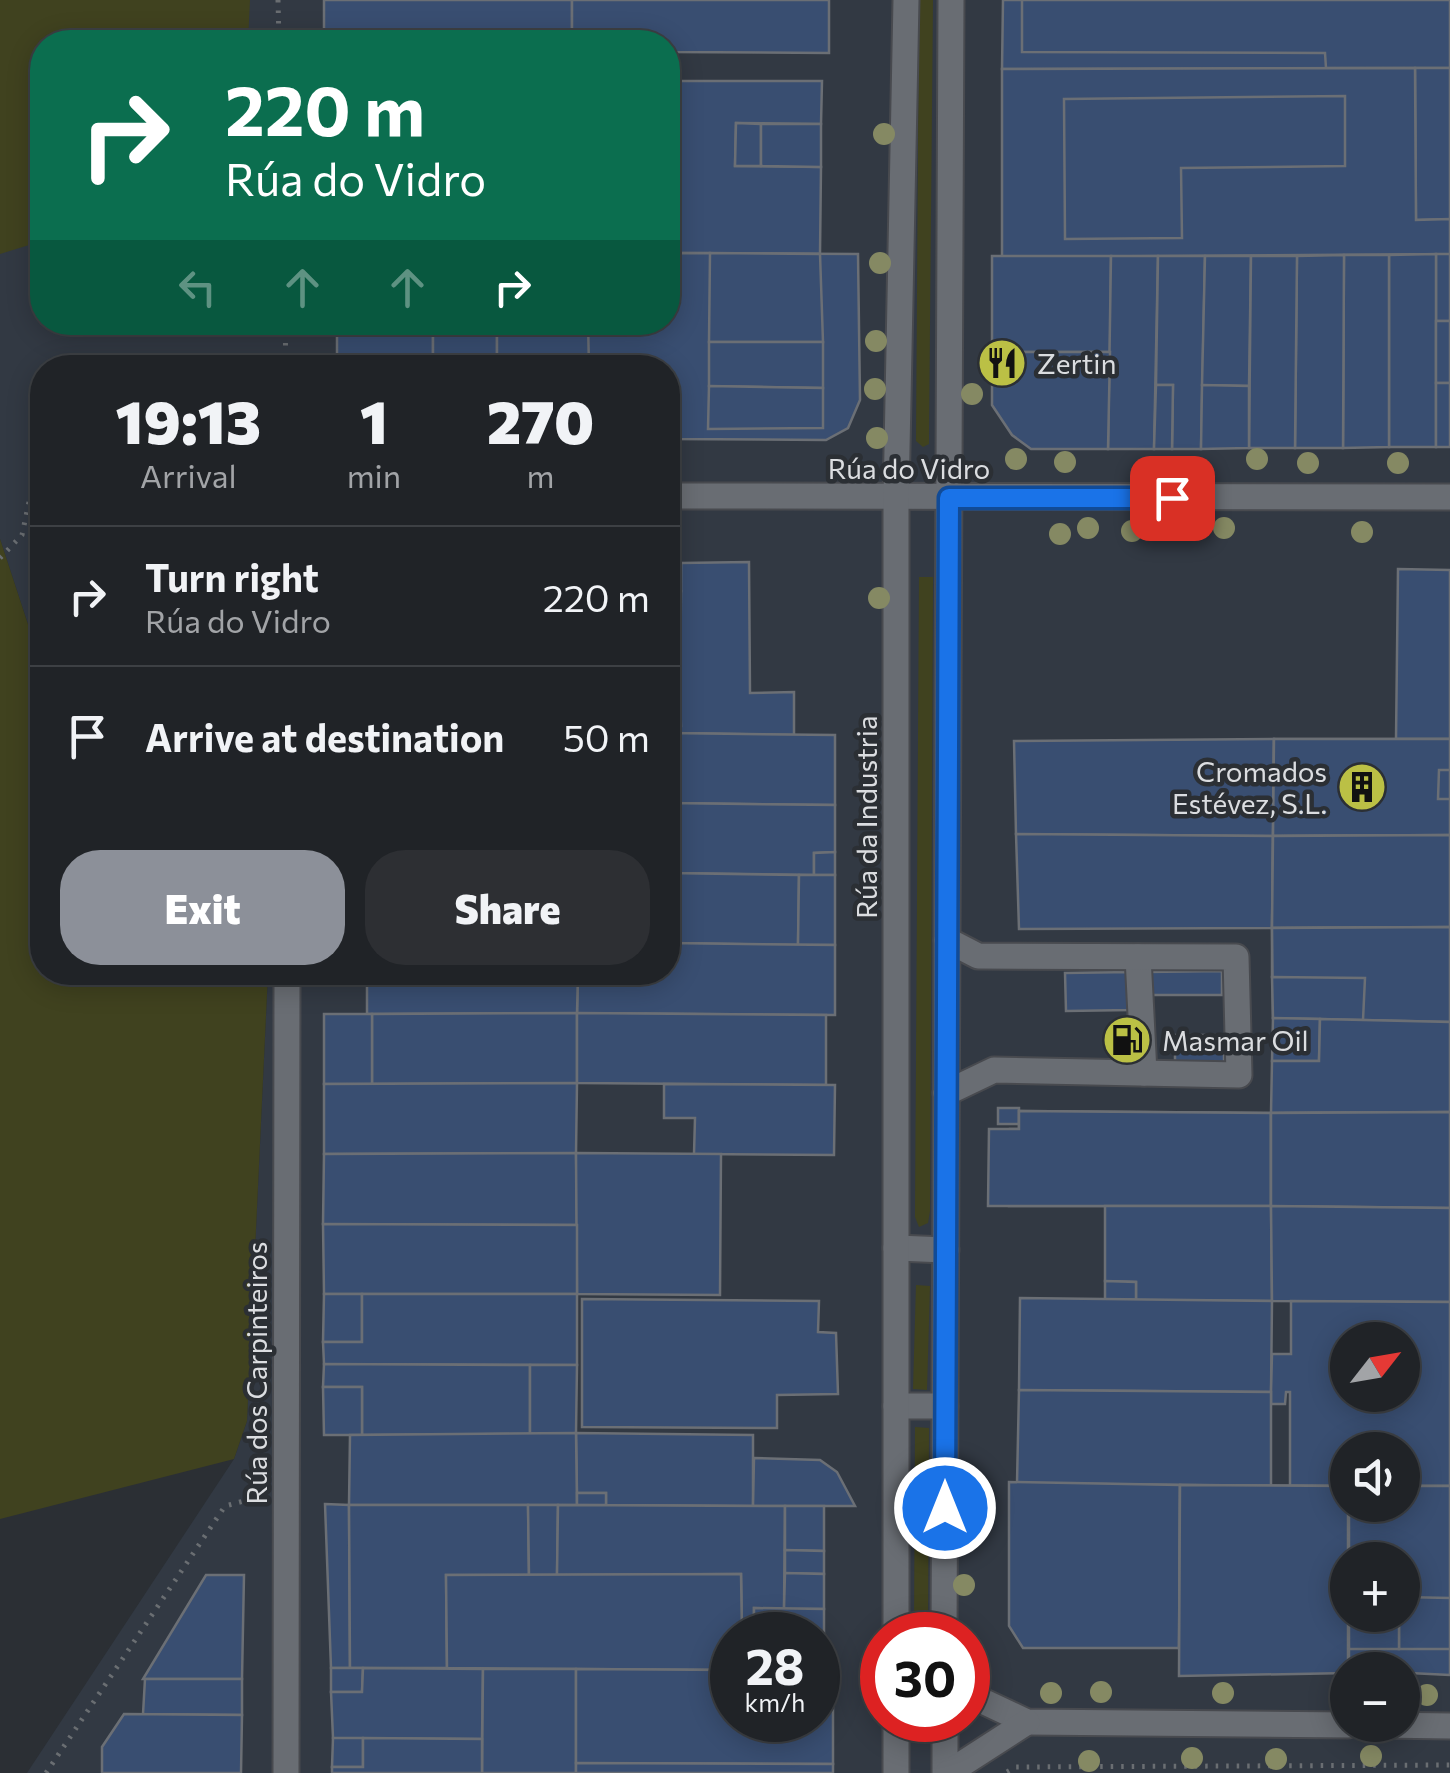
<!DOCTYPE html>
<meta charset="utf-8">
<style>
:root{--surface:#202327;--page:#2d2f33;--text:#f1f3f6;--muted:#a2a4a7;--line:#3d4044;--accent:#8c9099}
body{margin:0;font-family:Commissioner,sans-serif;background:var(--page);color:var(--text);height:100vh;display:flex;flex-direction:column;font-size:38px;white-space:nowrap}
*{box-sizing:border-box;margin:0}
p{font-size:32px;color:var(--muted)}
.icon{flex:none;width:55px;height:55px;fill:none;stroke:currentColor;stroke-width:2;stroke-linecap:round;stroke-linejoin:round}
.map{position:relative;flex:1;overflow:hidden}
.side{position:absolute;left:30px;top:355px;width:650px;height:630px;display:flex;flex-direction:column;background:var(--surface);border-radius:40px;box-shadow:0 5px 25px #0003,0 0 0 2px var(--line)}
.side>*{flex:none}
.banner{position:absolute;left:30px;top:30px;width:650px;height:305px;border-radius:40px;box-shadow:0 5px 25px #0003,0 0 0 2px var(--line);background:#0b6e4f;color:#fff;overflow:hidden}
.needle{width:65px;rotate:59deg}
.tools{position:absolute;left:1330px;top:1322px;display:grid;gap:20px}
.tools a{display:grid;place-items:center;width:90px;height:90px;border-radius:50%;background:var(--surface);box-shadow:0 5px 25px #0003,0 0 0 2px var(--line);font-size:50px}
.speed{position:absolute;left:710px;top:1612px;display:flex;gap:20px;font-size:50px;font-weight:700;text-align:center}
.speed>*{display:grid;place-content:center;width:130px;height:130px;border-radius:50%;background:var(--surface);box-shadow:0 5px 25px #0003,0 0 0 2px var(--line);line-height:1}
.speed small{font-size:25px;font-weight:400}
.speed .limit{border:15px solid #d22;background:#fff;color:#111}
.pin{position:absolute;display:grid;place-items:center;width:85px;height:85px;color:#fff;margin:-42px;border-radius:20px;box-shadow:0 5px 15px #0006}
.me{position:absolute;width:110px;margin:-55px;rotate:0deg;stroke-linejoin:round;filter:drop-shadow(0 0 8px #0008)}
.turn{display:flex;align-items:center;gap:35px;height:210px;padding:0 30px;font-size:45px}
.turn .icon{width:130px;height:130px;stroke-width:2.5}
.turn b{display:block;font-size:70px;line-height:85px}
.lanes{display:flex;align-items:center;height:95px;padding:0 30px;background:#0003;justify-content:center;gap:50px;direction:ltr}
.lanes .off{opacity:.35}
.eta{display:flex;justify-content:space-evenly;align-items:center;height:170px;text-align:center}
.eta b{font-size:60px;font-weight:800;line-height:70px}
.cta{display:flex;gap:20px;margin-top:auto;padding:20px 30px}
.cta a{flex:1;height:115px;border-radius:40px;background:var(--accent);color:#fff;font-size:40px;font-weight:800;line-height:115px;text-align:center}
.cta a+a{background:var(--page);color:var(--text)}
ul{padding:0;list-style:none}
li{display:flex;align-items:center;gap:30px;height:140px;padding:0 30px;border-top:2px solid var(--line)}
li div{flex:1}
li b{display:block;font-size:38px}
li em{font-style:normal}
.map>svg:first-child{display:block}
.built{fill:#323943;fill-rule:evenodd}
.green{fill:#40421f}
.building{fill:#394e71;stroke:#6b6f75;stroke-width:2.5;fill-rule:evenodd}
.lines{fill:none;stroke-linecap:round;stroke-linejoin:round}
.minor-casing{stroke:#484a4f;stroke-width:29}
.path{stroke:#6a6e72;stroke-width:5;stroke-dasharray:2.5 8;stroke-linecap:butt}
.minor{stroke:#696d73;stroke-width:25}
.tree{fill:#858963}
.route-casing{stroke:#114b97;stroke-width:25}
.route{stroke:#1a73e8;stroke-width:18}
.labels{text-anchor:middle;dominant-baseline:central;stroke-width:9;stroke-linejoin:round;paint-order:stroke}
.poi-label{font-size:28px;fill:#dbdde0;stroke:#2b2f34;text-anchor:start}
.street-label{font-size:28px;fill:#dbdde0;stroke:#2b2f34}
</style>
<div class="map">
<svg width="1450" height="1773" viewBox="0 0 1450 1773">
<rect width="100%" height="100%" fill="#2b2f34"/>
<!-- built -->
<path class="built" d="M0,0H1450V1773H27L234,1459L247,1421L268,973L668,972V368H42V667L0,539ZM42,42H668V322H42ZM1348,1340H1402V1395H1348ZM1348,1450H1402V1505H1348ZM1348,1560H1402V1615H1348ZM732,1635H818V1720H732ZM882,1635H968V1720H882ZM1348,1670H1402V1725H1348Z"/>
<!-- green -->
<g class="green">
<polygon points="0,0 250,0 248,42 42,42 42,241 0,254"/>
<polygon points="919,0 933,0 929,434 929,444 923,447 916,441"/>
<polygon points="0,539 42,667 42,972 268,973 247,1421 234,1459 0,1519"/>
<polygon points="919,577 933,577 930,1211 928,1223 919,1227 915,1217"/>
<polygon points="916,1285 930,1286 927,1390 913,1389"/>
<polygon points="915,1427 929,1428 928,1635 914,1635"/>
</g>
<!-- building -->
<g class="building">
<rect x="324" y="0" width="248" height="42"/>
<polygon points="572,0 829,0 829,53 668,52 668,42 572,42"/>
<polygon points="1003,0 1450,0 1450,68 1002,69"/>
<polygon points="1022,0 1450,0 1450,68 1326,68 1325,53 1022,52"/>
<polygon points="1415,68 1450,68 1450,219 1416,220"/>
<polygon points="1415,68 1416,220 1450,219 1450,254 1002,257 1002,69"/>
<polygon points="668,81 822,81 821,124 736,123 735,166 821,167 820,254 668,253"/>
<polygon points="1345,96 1345,166 1181,168 1182,238 1065,239 1064,99"/>
<polygon points="736,123 761,124 761,166 735,166"/>
<polygon points="761,124 821,124 821,167 761,166"/>
<polygon points="668,253 710,253 708,429 668,428 668,368 589,368 588,322 668,322"/>
<polygon points="668,253 858,254 860,400 848,428 826,440 668,439 668,368 497,368 497,322 668,322"/>
<polygon points="710,253 820,254 823,342 709,342"/>
<rect x="1436" y="254" width="14" height="67"/>
<polygon points="1436,254 1436,447 1389,447 1389,255"/>
<polygon points="1344,255 1389,255 1389,447 1343,448"/>
<polygon points="1344,255 1343,448 1295,448 1297,256"/>
<polygon points="992,256 1111,256 1110,352 992,352"/>
<polygon points="1111,256 1158,256 1154,449 1108,449"/>
<polygon points="1158,256 1205,256 1201,449 1172,449 1173,385 1156,385"/>
<polygon points="1205,256 1251,256 1249,386 1202,385"/>
<polygon points="1251,256 1297,256 1295,448 1249,448"/>
<rect x="1436" y="321" width="14" height="62"/>
<rect x="337" y="322" width="96" height="46"/>
<rect x="433" y="322" width="64" height="46"/>
<polygon points="497,322 588,322 589,368 497,368"/>
<polygon points="709,342 823,342 823,388 709,386"/>
<polygon points="992,352 1110,352 1108,449 1031,449 1012,435 992,405"/>
<rect x="1436" y="383" width="14" height="64"/>
<polygon points="1156,385 1173,385 1172,449 1154,449"/>
<polygon points="1202,385 1249,386 1249,448 1201,449"/>
<polygon points="709,386 823,388 823,428 708,429"/>
<polygon points="749,562 750,693 794,692 794,735 680,733 681,563"/>
<rect x="668" y="563" width="13" height="28"/>
<polygon points="1398,569 1450,570 1450,739 1396,739"/>
<polygon points="668,591 681,591 680,697 668,697"/>
<polygon points="668,697 680,697 681,726 668,726"/>
<polygon points="668,733 835,735 835,805 668,803"/>
<polygon points="1274,739 1273,836 1016,834 1014,741"/>
<polygon points="1274,739 1450,739 1450,770 1439,770 1438,799 1450,799 1450,835 1273,836"/>
<polygon points="1274,739 1450,739 1450,835 1273,836"/>
<polygon points="1439,770 1450,770 1450,799 1438,799"/>
<polygon points="668,803 835,805 835,852 814,853 814,875 668,873"/>
<polygon points="1016,834 1273,836 1272,928 1019,929"/>
<polygon points="1450,835 1450,927 1272,928 1273,836"/>
<polygon points="1450,835 1450,927 1272,928 1273,836"/>
<polygon points="835,852 835,875 814,875 814,853"/>
<polygon points="668,873 799,875 798,945 668,943"/>
<polygon points="799,875 835,875 835,945 798,945"/>
<polygon points="1450,927 1450,1022 1363,1020 1365,978 1272,977 1272,928"/>
<polygon points="1450,927 1450,1022 1273,1018 1272,928"/>
<polygon points="668,943 835,945 835,1015 577,1013 578,972 668,972"/>
<polygon points="1222,971 1222,995 1147,995 1147,972"/>
<polygon points="367,972 578,972 577,1013 367,1014"/>
<polygon points="1131,972 1131,1010 1066,1011 1065,973"/>
<polygon points="1272,977 1365,978 1363,1020 1273,1018"/>
<polygon points="577,1013 577,1083 372,1084 372,1014"/>
<polygon points="577,1013 826,1015 826,1085 577,1083"/>
<rect x="324" y="1014" width="48" height="70"/>
<polygon points="1273,1018 1320,1019 1319,1061 1272,1061"/>
<polygon points="1320,1019 1450,1022 1450,1112 1271,1113 1272,1061 1319,1061"/>
<rect x="1175" y="1035" width="49" height="31"/>
<polygon points="577,1083 576,1153 324,1154 324,1084"/>
<polygon points="664,1084 835,1085 834,1155 694,1154 695,1118 664,1118"/>
<rect x="998" y="1108" width="21" height="16"/>
<polygon points="1019,1111 1271,1113 1271,1206 1009,1206 1010,1129 1019,1129"/>
<polygon points="1019,1111 1271,1113 1271,1206 988,1206 989,1129 1019,1129"/>
<polygon points="1450,1112 1450,1208 1271,1206 1271,1113"/>
<polygon points="1450,1112 1450,1208 1271,1206 1271,1113"/>
<polygon points="576,1153 577,1225 323,1224 324,1154"/>
<polygon points="576,1153 721,1154 720,1295 577,1294"/>
<polygon points="1105,1206 1271,1206 1272,1301 1136,1300 1136,1282 1105,1281"/>
<polygon points="1271,1206 1450,1208 1450,1302 1272,1301"/>
<polygon points="323,1224 577,1225 577,1294 324,1294"/>
<polygon points="1105,1281 1136,1282 1136,1300 1105,1299"/>
<polygon points="324,1294 362,1294 362,1342 323,1342"/>
<polygon points="362,1294 577,1294 577,1365 324,1364 323,1342 362,1342"/>
<polygon points="1020,1298 1272,1301 1271,1392 1019,1390"/>
<polygon points="582,1299 819,1301 818,1332 836,1333 838,1394 777,1395 777,1428 582,1427"/>
<path d="M1291,1301L1450,1302V1486H1402V1450H1348V1486H1290V1392H1286L1285,1404H1271V1392L1272,1354H1291ZM1348,1340H1402V1395H1348Z"/>
<polygon points="324,1364 530,1365 530,1434 362,1435 362,1387 323,1387"/>
<polygon points="530,1365 577,1365 576,1433 530,1434"/>
<polygon points="323,1387 362,1387 362,1435 324,1435"/>
<polygon points="1019,1390 1271,1392 1271,1486 1017,1483"/>
<polygon points="576,1433 753,1435 753,1506 606,1505 606,1493 577,1493"/>
<polygon points="576,1433 577,1505 349,1505 350,1435"/>
<polygon points="754,1458 820,1460 837,1472 855,1506 753,1506"/>
<polygon points="1009,1482 1180,1485 1179,1648 1023,1648 1009,1626"/>
<polygon points="1180,1485 1348,1486 1349,1649 1179,1648"/>
<polygon points="1180,1485 1348,1486 1348,1673 1179,1676"/>
<polygon points="1402,1486 1450,1486 1450,1598 1402,1597 1402,1560 1349,1560 1349,1505 1402,1505"/>
<polygon points="1402,1486 1450,1486 1450,1675 1349,1670 1349,1615 1402,1615 1402,1560 1349,1560 1349,1505 1402,1505"/>
<rect x="577" y="1493" width="29" height="12"/>
<polygon points="325,1504 349,1505 350,1668 331,1668"/>
<polygon points="349,1505 528,1505 529,1575 446,1575 447,1668 350,1668"/>
<polygon points="528,1505 558,1505 557,1575 529,1575"/>
<polygon points="558,1505 785,1506 784,1609 754,1608 754,1635 742,1635 741,1574 557,1575"/>
<polygon points="785,1506 824,1506 824,1551 785,1550"/>
<polygon points="785,1550 824,1551 824,1574 785,1573"/>
<polygon points="785,1573 824,1574 824,1609 784,1609"/>
<polygon points="741,1574 742,1635 824,1635 824,1670 818,1670 818,1635 732,1635 732,1670 447,1668 446,1575"/>
<polygon points="206,1575 244,1575 242,1679 143,1679"/>
<polygon points="1402,1597 1450,1598 1450,1649 1399,1649 1399,1620 1393,1620 1393,1615 1402,1615"/>
<polygon points="754,1608 824,1609 824,1635 754,1635"/>
<polygon points="1349,1615 1393,1615 1393,1620 1399,1620 1399,1649 1349,1649"/>
<polygon points="331,1668 363,1668 362,1692 331,1692"/>
<polygon points="363,1668 483,1669 482,1739 333,1738 331,1692 362,1692"/>
<polygon points="483,1669 576,1669 576,1773 482,1773"/>
<polygon points="576,1669 732,1670 732,1720 818,1720 818,1702 833,1702 833,1764 576,1763"/>
<polygon points="818,1670 834,1670 833,1702 818,1702"/>
<polygon points="145,1679 242,1679 242,1715 143,1714"/>
<polygon points="124,1714 242,1715 241,1773 102,1773 102,1747"/>
<polygon points="333,1738 363,1738 363,1767 332,1767"/>
<polygon points="363,1738 482,1739 482,1773 332,1773 332,1767 363,1767"/>
<polygon points="576,1763 833,1764 833,1773 576,1773"/>
</g>
<g class="lines">
<!-- minor casing -->
<g class="minor-casing">
<g id="minor">
<polyline points="668,496 1450,497"/>
<polyline points="1138,957 1144,1073"/>
<polyline points="946,1093 994,1070 1239,1075 1236,957 978,956 947,940"/>
<polyline points="896,1248 946,1250"/>
<polyline points="896,1406 945,1406"/>
<polyline points="896,1635 896,499 906,0"/>
<polyline points="944,1635 951,0"/>
<polyline points="968,1688 974,1697 1027,1722 1348,1725"/>
<polyline points="896,1720 896,1773"/>
<polyline points="945,1720 945,1773"/>
<polyline points="1382,1725 1450,1726"/>
<polyline points="286,1773 287,972"/>
<polyline points="948,1773 1027,1722"/>
</g>
</g>
<!-- path -->
<g class="path">
<polyline points="278,0 279,42"/>
<polyline points="285,322 286,368"/>
<polyline points="0,558 22,535 30,497 42,491"/>
<polyline points="1007,1772 1016,1767 1450,1765"/>
<polyline points="46,1773 225,1506 259,1497"/>
</g>
<!-- minor -->
<use href="#minor" class="minor"/>
</g>
<!-- trees -->
<g class="tree">
<circle cx="884" cy="134" r="11"/>
<circle cx="880" cy="263" r="11"/>
<circle cx="876" cy="341" r="11"/>
<circle cx="875" cy="389" r="11"/>
<circle cx="972" cy="394" r="11"/>
<circle cx="877" cy="438" r="11"/>
<circle cx="1016" cy="459" r="11"/>
<circle cx="1257" cy="459" r="11"/>
<circle cx="1065" cy="462" r="11"/>
<circle cx="1308" cy="463" r="11"/>
<circle cx="1398" cy="463" r="11"/>
<circle cx="1088" cy="528" r="11"/>
<circle cx="1224" cy="528" r="11"/>
<circle cx="1184" cy="529" r="11"/>
<circle cx="1132" cy="531" r="11"/>
<circle cx="1362" cy="532" r="11"/>
<circle cx="1060" cy="534" r="11"/>
<circle cx="879" cy="598" r="11"/>
<circle cx="964" cy="1585" r="11"/>
<circle cx="1101" cy="1692" r="11"/>
<circle cx="1051" cy="1693" r="11"/>
<circle cx="1223" cy="1693" r="11"/>
<circle cx="1427" cy="1695" r="11"/>
<circle cx="1371" cy="1756" r="11"/>
<circle cx="1192" cy="1758" r="11"/>
<circle cx="1276" cy="1759" r="11"/>
<circle cx="1089" cy="1761" r="11"/>
</g>
<g class="lines">
<!-- route casing -->
<g class="route-casing">
<polyline id="route" points="945,1508 949,498 1172,498"/>
</g>
<!-- route -->
<use href="#route" class="route"/>
</g>
<!-- icons -->
<defs>
<g id="restaurant-disc" transform="scale(2.5)"><circle r="9.5" fill="#bbc045" stroke="#2b2f34"/><path d="M-5-6h1v4h1v-4h1v4h1v-4h1v5L-1.5 .5V6h-2V.5L-5-1ZM5-6V6H3V1.5H1.5Q1.5-4 5-6Z" fill="#111"/></g>
<g id="building-disc" transform="scale(2.5)"><circle r="9.5" fill="#bbc045" stroke="#2b2f34"/><path d="M-4-6H4V6H1V3H-1V6H-4ZM-2.5-4.3h1.7v1.8h-1.7ZM.8-4.3h1.7v1.8H.8ZM-2.5-1h1.7V.8h-1.7ZM.8-1h1.7V.8H.8Z" fill="#111"/></g>
<g id="fuel-disc" transform="scale(2.5)"><circle r="9.5" fill="#bbc045" stroke="#2b2f34"/><path d="M-5.5-6h7V0h2V4h1.3V-2.5L3-4.5l.8-.8L6-3V5H2.5V1h-1V6h-7ZM-4.2-4.7v3.2H.2V-4.7Z" fill="#111"/></g>
</defs>
<g fill-rule="evenodd">
<use href="#restaurant-disc" x="1002" y="363"/>
<use href="#building-disc" x="1362" y="787"/>
<use href="#fuel-disc" x="1127" y="1040"/>
</g>
<g class="labels">
<!-- poi labels -->
<g class="poi-label">
<text x="1037" y="363">Zertin</text>
<text x="1327" y="771" text-anchor="end">Cromados<tspan x="1327" dy="32">Estévez, S.L.</tspan></text>
<text x="1162" y="1040">Masmar Oil</text>
</g>
<!-- street labels -->
<g class="street-label">
<text x="909" y="468">Rúa do Vidro</text>
<text transform="translate(866 817) rotate(-90)">Rúa da Industria</text>
<text transform="translate(256 1373) rotate(-90)">Rúa dos Carpinteiros</text>
</g>
</g>
</svg>
<div class="tools">
<a><svg class="needle" viewBox="-14 -14 28 28"><path d="M0-13l5 13h-10z" fill="#e53935"/><path d="M0 13l5-13h-10z" fill="#a2a4a7"/></svg></a>
<a><svg class="icon" aria-label="sound" viewBox="0 0 24 24"><path d="M4 9h4l5-4v14l-5-4H4zM17 9q2 3 0 6"/></svg></a>
<a>+</a>
<a>−</a>
</div>
<div class="speed"><div>28<small>km/h</small></div><div class="limit">30</div></div>
<div class="pin" style="left:1172px;top:498px;background:#d93025"><svg class="icon" aria-label="arrive" viewBox="0 0 24 24"><path d="M6 21V4h12l-3 4 3 4H6"/></svg></div>
<svg class="me" style="left:945px;top:1508px" viewBox="-20 -20 40 40"><circle r="17" fill="#1a73e8" stroke="#fff" stroke-width="3"/><path d="M0-11L8 9 0 5-8 9z" fill="#fff"/></svg>
<div class="banner">
<div class="turn"><svg class="icon" aria-label="right" viewBox="0 0 24 24"><path d="M7 20v-9h11M14 6l5 5-5 5"/></svg><div><b>220 m</b>Rúa do Vidro</div></div>
<div class="lanes"><svg class="icon off" aria-label="left" viewBox="0 0 24 24"><path d="M17 20v-9H6M10 6l-5 5 5 5"/></svg><svg class="icon off" aria-label="ahead" viewBox="0 0 24 24"><path d="M12 20V5M6 11l6-6 6 6"/></svg><svg class="icon off" aria-label="ahead" viewBox="0 0 24 24"><path d="M12 20V5M6 11l6-6 6 6"/></svg><svg class="icon" aria-label="right" viewBox="0 0 24 24"><path d="M7 20v-9h11M14 6l5 5-5 5"/></svg></div>
</div>
<section class="side">
<div class="eta">
<div><b>19:13</b><p>Arrival</p></div>
<div><b>1</b><p>min</p></div>
<div><b>270</b><p>m</p></div>
</div>
<ul>
<li><svg class="icon" aria-label="right" viewBox="0 0 24 24"><path d="M7 20v-9h11M14 6l5 5-5 5"/></svg><div><b>Turn right</b><p>Rúa do Vidro</p></div><em>220 m</em></li>
<li><svg class="icon" aria-label="arrive" viewBox="0 0 24 24"><path d="M6 21V4h12l-3 4 3 4H6"/></svg><div><b>Arrive at destination</b></div><em>50 m</em></li>
</ul>
<div class="cta"><a>Exit</a><a>Share</a></div>
</section>
</div>
